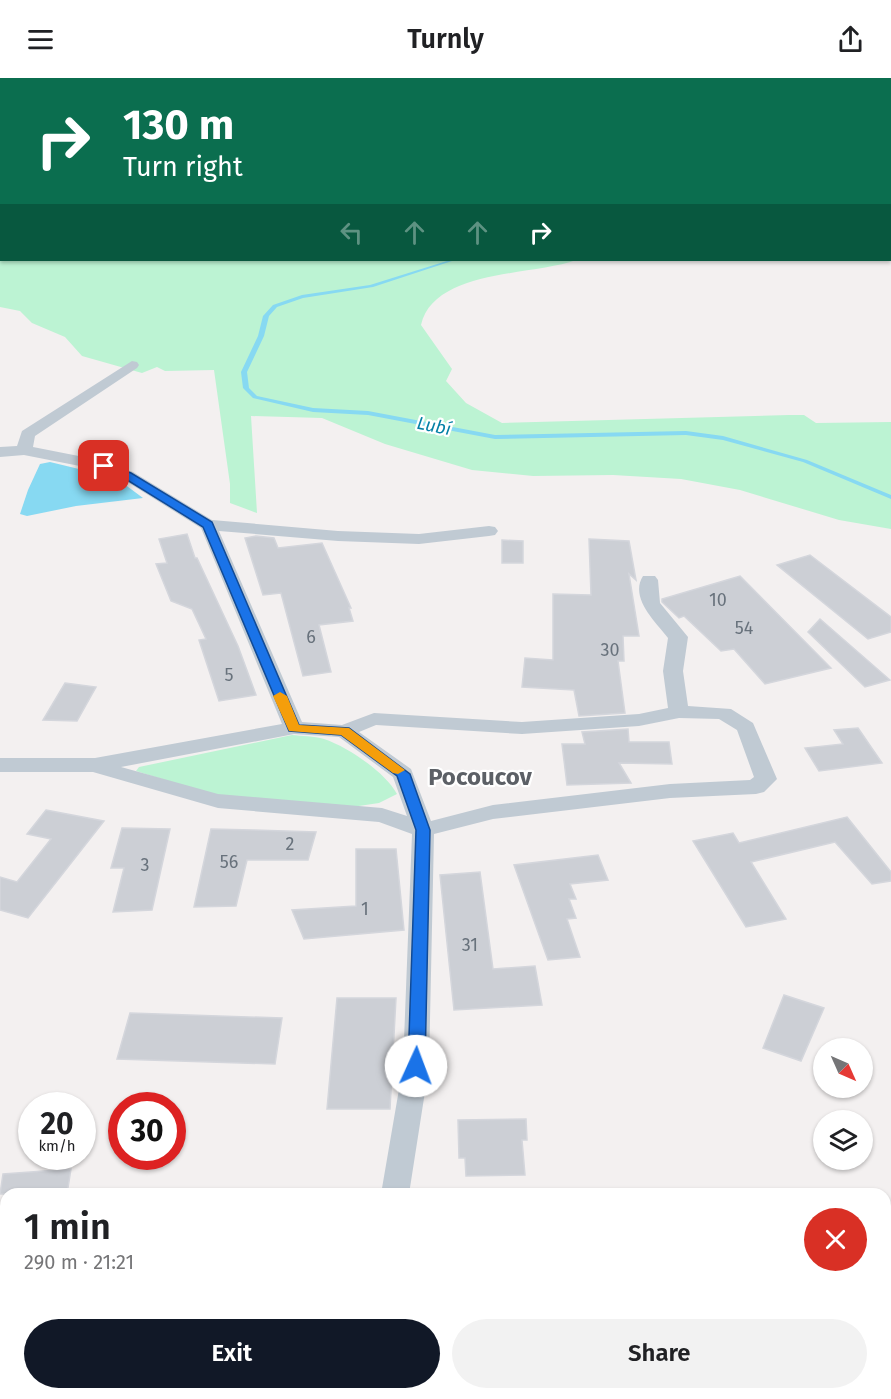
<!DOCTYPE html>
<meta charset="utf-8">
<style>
:root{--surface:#fff;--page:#f2f2f2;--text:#202124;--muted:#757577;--accent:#111827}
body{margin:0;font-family:"Fira Sans",sans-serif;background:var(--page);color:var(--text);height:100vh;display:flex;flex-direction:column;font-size:22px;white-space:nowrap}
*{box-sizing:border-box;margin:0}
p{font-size:20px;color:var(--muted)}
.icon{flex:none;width:33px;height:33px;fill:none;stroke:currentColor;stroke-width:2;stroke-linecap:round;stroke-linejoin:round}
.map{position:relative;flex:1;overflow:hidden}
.side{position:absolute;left:0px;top:1110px;width:891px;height:212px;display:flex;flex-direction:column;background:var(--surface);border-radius:18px 18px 0 0;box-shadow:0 2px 4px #0004}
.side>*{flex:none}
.hud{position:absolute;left:0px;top:0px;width:891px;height:183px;box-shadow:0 2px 4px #0004;background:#0b6e4f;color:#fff;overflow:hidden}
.needle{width:39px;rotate:135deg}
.tools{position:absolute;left:813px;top:960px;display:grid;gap:12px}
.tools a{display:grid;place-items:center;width:60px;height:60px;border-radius:50%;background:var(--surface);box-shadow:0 2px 4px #0004;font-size:30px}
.speed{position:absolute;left:18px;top:1014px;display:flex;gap:12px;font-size:30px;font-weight:700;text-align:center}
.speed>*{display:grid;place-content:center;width:78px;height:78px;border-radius:50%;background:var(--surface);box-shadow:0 2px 4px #0004;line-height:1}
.speed small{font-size:15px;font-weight:400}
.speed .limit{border:9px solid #d22;background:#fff;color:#111}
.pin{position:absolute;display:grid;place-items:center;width:51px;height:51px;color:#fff;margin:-26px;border-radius:12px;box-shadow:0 3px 9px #0006}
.me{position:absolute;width:66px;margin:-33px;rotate:2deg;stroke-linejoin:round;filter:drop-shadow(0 0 4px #0008)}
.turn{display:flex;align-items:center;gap:21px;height:126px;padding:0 24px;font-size:27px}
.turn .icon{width:78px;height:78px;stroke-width:2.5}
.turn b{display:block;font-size:42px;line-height:51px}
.lanes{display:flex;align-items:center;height:57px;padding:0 24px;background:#0003;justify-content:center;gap:30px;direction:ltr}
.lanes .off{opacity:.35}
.round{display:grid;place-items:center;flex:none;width:63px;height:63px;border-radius:32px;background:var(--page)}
.overview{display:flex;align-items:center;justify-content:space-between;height:102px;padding:0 24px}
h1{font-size:36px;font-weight:600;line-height:45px}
.action{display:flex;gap:12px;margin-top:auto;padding:12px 24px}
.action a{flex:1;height:69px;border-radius:36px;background:var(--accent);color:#fff;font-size:24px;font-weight:600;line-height:69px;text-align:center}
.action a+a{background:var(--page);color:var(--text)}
header{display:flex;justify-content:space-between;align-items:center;height:78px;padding:0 24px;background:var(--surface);font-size:27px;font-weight:600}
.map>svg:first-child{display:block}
.green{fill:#bcf3d3}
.water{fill:#87d9f2}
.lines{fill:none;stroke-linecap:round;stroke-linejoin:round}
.stream{fill:#87d9f2;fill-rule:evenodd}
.building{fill:#cccfd5;stroke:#d4d6dc;stroke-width:1.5}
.minor{fill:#c0cad3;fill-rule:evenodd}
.route{fill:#1a73e8;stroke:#114b97;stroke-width:1.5}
.slow{fill:#f59e0b}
.labels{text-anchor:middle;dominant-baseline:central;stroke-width:4.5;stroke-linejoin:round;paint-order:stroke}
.far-water-label{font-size:18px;font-style:italic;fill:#0480a6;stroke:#fff}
.number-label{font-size:18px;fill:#68727c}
.quarter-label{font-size:24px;font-weight:bold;fill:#5c6066;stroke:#fff}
</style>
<header><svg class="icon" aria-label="menu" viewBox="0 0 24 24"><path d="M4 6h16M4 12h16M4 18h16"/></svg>Turnly<svg class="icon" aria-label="share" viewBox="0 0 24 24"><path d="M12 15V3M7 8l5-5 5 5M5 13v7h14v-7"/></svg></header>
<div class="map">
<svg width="891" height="1321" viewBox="0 0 891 1321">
<rect width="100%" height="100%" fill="#f3f0f0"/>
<!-- green -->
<g class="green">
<polygon points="626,0 891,0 891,85 890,2"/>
<path d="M0,93L2,182H576C533,198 434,191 421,247L452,291L446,303L466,325L502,345L789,337H804L816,345L891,344V451L839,442L740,412L681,401L613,397L533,398L472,392L385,366L322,340L251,338L257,435L230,425V406L214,292L165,293L157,289L142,295L82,278L65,259L32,245L20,233L0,229Z"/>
<path d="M292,657C302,658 314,658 324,661C348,669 385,694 397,716L379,725L352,729L220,719L136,693L139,689Z"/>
</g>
<!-- water -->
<polygon class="water" points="50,384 116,400 143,420 76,428 27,438 20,436 28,412 40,386"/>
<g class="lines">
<!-- stream -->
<g class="stream">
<rect x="890" y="69" width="1" height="2"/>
<rect x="0" y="100" width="2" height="3"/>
<polygon points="450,182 455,182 373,209 303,220 277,229 269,238 264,258 247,294 249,310 257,318 313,330 368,333 495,357 686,353 723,358 807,382 891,417 891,421 803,384 723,362 686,357 495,361 368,337 313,334 253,320 243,310 241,294 258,258 263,238 273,227 302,217 370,207"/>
</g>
</g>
<!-- building -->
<g class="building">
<polygon points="187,456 195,480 197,480 238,568 256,617 219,623 199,562 206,561 192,531 171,523 156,486 167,485 159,461"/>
<polygon points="256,458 274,460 278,470 322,465 351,530 349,530 353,543 319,547 331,594 303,598 281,515 263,517 245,460"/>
<polygon points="589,461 629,463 636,502 629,496 639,558 623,558 624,583 618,583 625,635 579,638 574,612 522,609 525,580 553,582 553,516 591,517"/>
<polygon points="502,462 523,463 523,485 502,485"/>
<polygon points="810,477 891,539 891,554 868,561 777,487"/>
<polygon points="740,498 831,590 765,606 734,571 721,573 684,538 679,540 662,524 662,521"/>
<polygon points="820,541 890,602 865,609 808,554"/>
<polygon points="65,605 96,609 77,643 43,642"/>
<polygon points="858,650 882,685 819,693 805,670 843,666 834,652"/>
<polygon points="628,651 629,664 669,664 672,686 619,685 631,705 567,707 562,666 585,666 582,654"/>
<polygon points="46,732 104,743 28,840 0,832 0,799 17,804 51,761 27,756"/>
<polygon points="847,739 891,794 891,803 872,806 835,764 751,784 786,841 746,849 693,763 733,755 739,765"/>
<polygon points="122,750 170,751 152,832 113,834 124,790 111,790"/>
<polygon points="211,751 253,752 316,754 308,782 247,782 236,828 194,829"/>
<polygon points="356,771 396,771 404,852 304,861 292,832 356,828"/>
<polygon points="598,777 608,802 570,806 576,821 569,821 576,840 567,841 580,879 548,882 514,787"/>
<polygon points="480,794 493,891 535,888 542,927 454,932 440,797"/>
<polygon points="784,917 824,930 801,983 763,970"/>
<polygon points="337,920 396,920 390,1031 327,1031"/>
<polygon points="130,935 282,940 275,986 117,981"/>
<polygon points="526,1041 527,1062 522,1062 525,1097 466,1098 465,1080 459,1080 458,1042"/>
<polygon points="71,1091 67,1116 0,1116 3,1096"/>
</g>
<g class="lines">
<!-- minor -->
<g class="minor">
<path d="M132,283L137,284L139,287L137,290L35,358L33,369L104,383L133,394L212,442L338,453L419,456L489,448L495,449L498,453L495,457L489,458L419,466L338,463L219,453L302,644L342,647L374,635L522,644L639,636L668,630L663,593L668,560C656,544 629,520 643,498H655L658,502L660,525L688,559L683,593L688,628L731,631L753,645L777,701L764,714L756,716L670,720L493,741L434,756L429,988L409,1116H381L403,988L412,756L379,744L218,730L93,694H0V680H95L282,646L201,450L121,400L100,392L24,377L0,379V369L17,368L22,353ZM679,640L719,641L737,652L754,699L750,702L670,706L493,727L431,743L411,691L359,654L376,647L522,656L639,648ZM294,656L339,659L393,699L407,738L382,730L218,716L121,689Z"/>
<polygon points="326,1316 358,1316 357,1321 325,1321"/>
<polygon points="448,1316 483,1316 485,1321 450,1321"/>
</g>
</g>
<!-- route -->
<polygon class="route" points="104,385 131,395 212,444 299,647 349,650 410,696 430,752 425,988 422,993 416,995 410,993 408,988 416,752 397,698 341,657 289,653 203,449 124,400 100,390 99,388"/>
<!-- slow -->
<polygon class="slow" points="280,614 287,618 299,647 349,650 405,692 398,696 393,695 341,657 289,653 273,618"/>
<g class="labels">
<!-- far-water labels -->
<g class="far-water-label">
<text transform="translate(434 348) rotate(11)">Lubí</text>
</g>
<!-- number labels -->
<g class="number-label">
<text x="718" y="522">10</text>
<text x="744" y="550">54</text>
<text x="311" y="559">6</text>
<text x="610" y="572">30</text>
<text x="229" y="597">5</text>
<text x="290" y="766">2</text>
<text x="229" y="784">56</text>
<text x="145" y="787">3</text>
<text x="365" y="831">1</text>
<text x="470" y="867">31</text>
</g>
<!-- quarter labels -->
<g class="quarter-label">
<text x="480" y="699">Pocoucov</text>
</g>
</g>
</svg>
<div class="tools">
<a><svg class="needle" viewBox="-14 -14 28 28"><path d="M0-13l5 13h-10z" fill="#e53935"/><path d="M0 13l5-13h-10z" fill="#757577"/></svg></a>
<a><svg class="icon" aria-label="layers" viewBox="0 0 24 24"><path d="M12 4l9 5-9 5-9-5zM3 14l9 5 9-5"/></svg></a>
</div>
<div class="speed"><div>20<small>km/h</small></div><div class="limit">30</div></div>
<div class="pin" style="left:104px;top:388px;background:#d93025"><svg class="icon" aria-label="arrive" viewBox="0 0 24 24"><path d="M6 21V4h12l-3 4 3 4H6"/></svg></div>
<svg class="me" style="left:416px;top:988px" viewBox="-20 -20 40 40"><circle r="19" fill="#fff"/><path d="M0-13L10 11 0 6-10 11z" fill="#1a73e8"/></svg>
<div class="hud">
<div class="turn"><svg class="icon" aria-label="right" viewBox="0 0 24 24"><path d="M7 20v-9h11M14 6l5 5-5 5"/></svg><div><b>130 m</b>Turn right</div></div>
<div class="lanes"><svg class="icon off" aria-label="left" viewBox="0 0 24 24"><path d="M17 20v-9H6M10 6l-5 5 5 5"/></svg><svg class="icon off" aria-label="ahead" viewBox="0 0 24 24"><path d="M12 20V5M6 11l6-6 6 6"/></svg><svg class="icon off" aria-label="ahead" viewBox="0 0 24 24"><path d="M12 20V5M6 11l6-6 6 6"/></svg><svg class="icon" aria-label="right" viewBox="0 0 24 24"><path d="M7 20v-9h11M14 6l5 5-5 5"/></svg></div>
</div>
<section class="side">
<div class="overview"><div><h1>1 min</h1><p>290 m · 21:21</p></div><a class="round" style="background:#d93025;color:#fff"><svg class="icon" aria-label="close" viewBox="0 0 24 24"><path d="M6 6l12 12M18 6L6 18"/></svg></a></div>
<div class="action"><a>Exit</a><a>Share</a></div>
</section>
</div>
